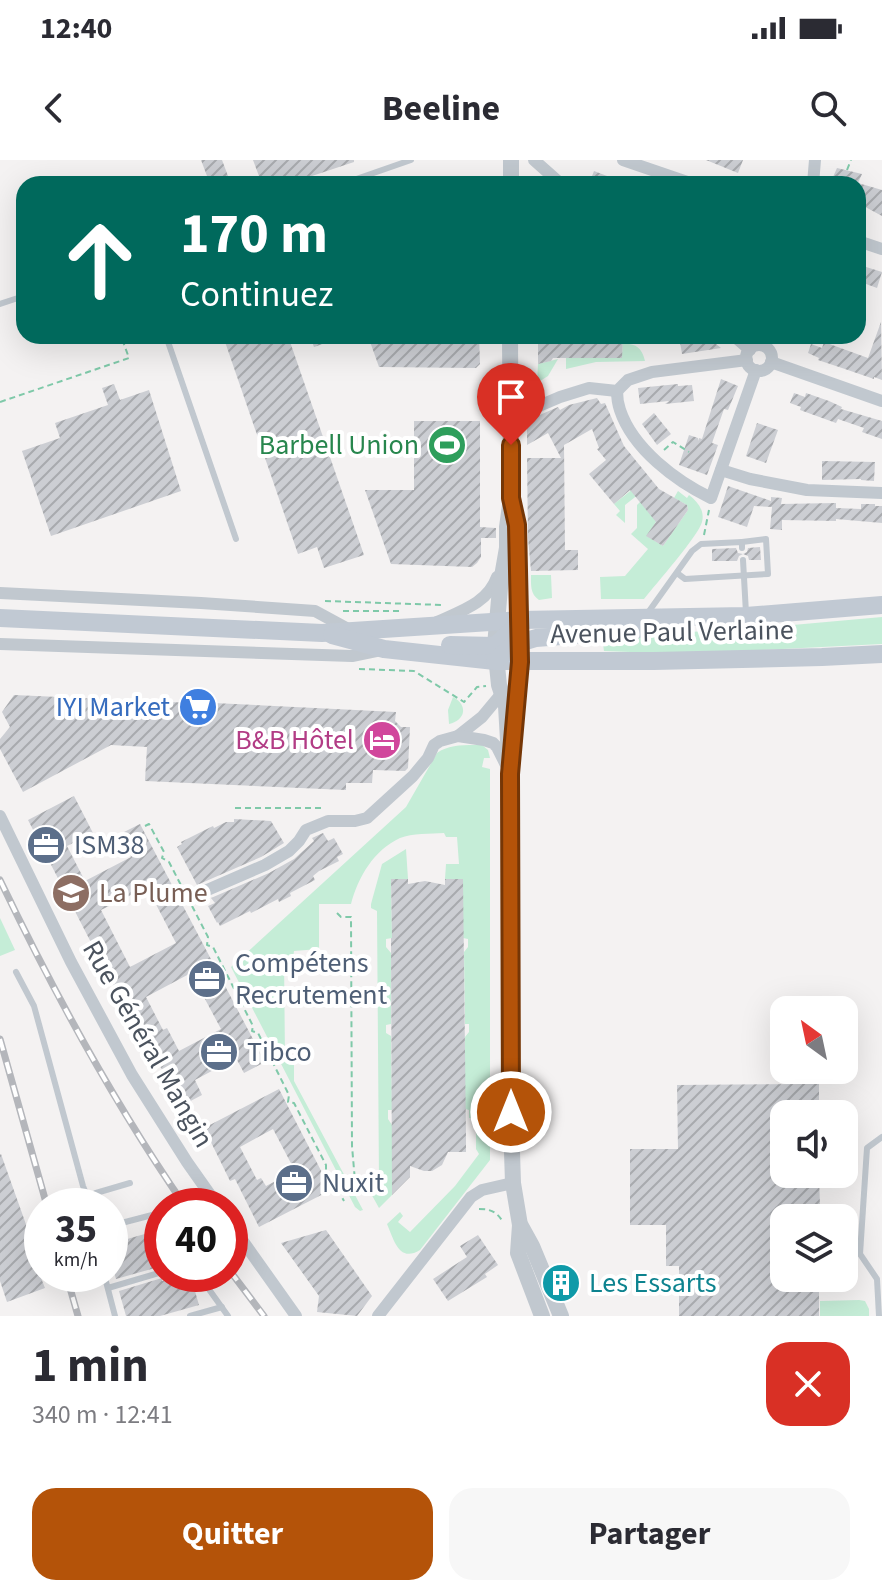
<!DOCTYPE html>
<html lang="fr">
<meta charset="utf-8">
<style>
:root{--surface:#fff;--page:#f7f7f7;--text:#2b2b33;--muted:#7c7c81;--accent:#b45309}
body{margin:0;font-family:"Source Sans 3",sans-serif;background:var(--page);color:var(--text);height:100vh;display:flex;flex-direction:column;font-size:30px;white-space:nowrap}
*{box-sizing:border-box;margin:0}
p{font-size:26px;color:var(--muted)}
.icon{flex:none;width:44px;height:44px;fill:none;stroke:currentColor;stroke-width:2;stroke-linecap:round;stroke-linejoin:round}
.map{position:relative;height:1156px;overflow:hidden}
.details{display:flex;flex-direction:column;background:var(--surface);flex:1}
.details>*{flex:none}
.hud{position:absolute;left:16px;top:16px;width:850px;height:168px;border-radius:24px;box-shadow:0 8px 32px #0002;background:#00695c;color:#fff;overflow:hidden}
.needle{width:52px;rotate:327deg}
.buttons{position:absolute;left:770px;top:836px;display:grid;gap:16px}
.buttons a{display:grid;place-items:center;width:88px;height:88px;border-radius:16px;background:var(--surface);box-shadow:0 8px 32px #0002;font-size:40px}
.speed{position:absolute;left:24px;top:1028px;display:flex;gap:16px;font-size:40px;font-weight:700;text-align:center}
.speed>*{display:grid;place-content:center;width:104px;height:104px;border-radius:50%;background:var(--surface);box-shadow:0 8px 32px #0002;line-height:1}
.speed small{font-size:20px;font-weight:400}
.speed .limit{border:12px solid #d22;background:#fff;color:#111}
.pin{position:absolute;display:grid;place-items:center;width:68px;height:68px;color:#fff;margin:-82px -34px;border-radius:50% 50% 50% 0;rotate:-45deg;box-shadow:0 0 8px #0007}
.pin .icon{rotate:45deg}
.me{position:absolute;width:88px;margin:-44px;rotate:0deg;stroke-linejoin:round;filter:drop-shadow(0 0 6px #0008)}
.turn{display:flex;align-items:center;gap:28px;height:168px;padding:0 32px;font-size:36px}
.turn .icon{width:104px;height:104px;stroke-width:2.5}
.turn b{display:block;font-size:56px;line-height:68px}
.round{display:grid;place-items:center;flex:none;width:84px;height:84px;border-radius:24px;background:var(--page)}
.overview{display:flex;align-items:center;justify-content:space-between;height:136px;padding:0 32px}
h1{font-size:48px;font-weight:700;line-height:60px}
.action{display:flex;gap:16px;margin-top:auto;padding:16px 32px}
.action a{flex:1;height:92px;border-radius:24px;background:var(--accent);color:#fff;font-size:32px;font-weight:700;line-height:92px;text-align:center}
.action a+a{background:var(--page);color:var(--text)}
.status{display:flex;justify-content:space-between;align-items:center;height:56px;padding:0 40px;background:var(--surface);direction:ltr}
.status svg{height:22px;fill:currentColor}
header{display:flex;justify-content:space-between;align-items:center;height:104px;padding:0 32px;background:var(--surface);font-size:36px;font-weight:700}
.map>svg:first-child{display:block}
.green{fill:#c5edd7}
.building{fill:url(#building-hatch);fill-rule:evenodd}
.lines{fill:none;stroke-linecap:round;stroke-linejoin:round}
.path{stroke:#7fc9a9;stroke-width:2;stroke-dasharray:6 4;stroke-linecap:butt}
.service{stroke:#c1c8cf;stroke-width:6}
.minor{stroke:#c1c8cf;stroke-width:12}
.tertiary{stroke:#c1c8cf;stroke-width:16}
.secondary{stroke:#c1c9d3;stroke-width:18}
.rail-casing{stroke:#b4b6bb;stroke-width:7}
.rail{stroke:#fff;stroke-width:4;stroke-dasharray:12;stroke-linecap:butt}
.route-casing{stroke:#753606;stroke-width:20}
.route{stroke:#b45309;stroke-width:14}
.labels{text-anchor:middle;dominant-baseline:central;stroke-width:8;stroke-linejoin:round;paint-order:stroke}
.leisure-label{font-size:28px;fill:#27864d;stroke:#fff;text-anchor:end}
.street-label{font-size:28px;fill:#4b535e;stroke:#fff}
.shop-label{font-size:28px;fill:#366cbe;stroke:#fff;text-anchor:end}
.hotel-label{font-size:28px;fill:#b23c85;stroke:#fff;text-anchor:end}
.service-label{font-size:28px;fill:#4e5e75;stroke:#fff;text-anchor:start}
.education-label{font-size:28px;fill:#785e54;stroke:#fff;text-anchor:start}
.culture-label{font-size:28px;fill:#0d838f;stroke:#fff;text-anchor:start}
</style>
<div class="status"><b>12:40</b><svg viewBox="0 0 49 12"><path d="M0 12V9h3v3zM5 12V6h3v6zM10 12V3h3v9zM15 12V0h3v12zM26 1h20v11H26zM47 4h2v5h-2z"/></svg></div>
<header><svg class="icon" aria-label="back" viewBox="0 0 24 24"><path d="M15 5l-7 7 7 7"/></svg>Beeline<svg class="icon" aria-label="search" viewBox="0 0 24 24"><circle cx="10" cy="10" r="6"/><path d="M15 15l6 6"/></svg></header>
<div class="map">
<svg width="882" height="1156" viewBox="0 0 882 1156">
<defs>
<pattern id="building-hatch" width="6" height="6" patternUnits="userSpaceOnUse" patternTransform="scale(2)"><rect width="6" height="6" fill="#ccced3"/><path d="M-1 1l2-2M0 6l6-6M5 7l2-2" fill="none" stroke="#a8aaae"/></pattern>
</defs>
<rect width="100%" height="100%" fill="#f4f2f2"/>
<!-- green -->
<g class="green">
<path d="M623,176H629V184C639,185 643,192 645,201L596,202L566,209V198H621L622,196Z"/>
<polygon points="558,199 548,216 537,223 538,204"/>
<polygon points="634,328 639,334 625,345 625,363 616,355 620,351 614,344"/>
<path d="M678,331L687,338L689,335C698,342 705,351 702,362C699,375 655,425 644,439H601L600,417L625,416L648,389L631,374L637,368V345L640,342L659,357L647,376L663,386L688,350L687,345L674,338Z"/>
<path d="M531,415H551L552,438L539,440C530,434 531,425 531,415Z"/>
<polygon points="882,457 882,484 682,494 604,491 602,477 759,468"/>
<path d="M453,537C468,545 466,560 449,564L448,550Z"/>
<path d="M482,585L488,590L490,598H484L482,607L490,609V1000L420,1090C399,1103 394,1080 387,1064L400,1052L403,1056L398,1062L410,1072L455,1026L479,994L476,989V958H469V950L465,949V877L469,872V864H465L464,792L468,787V779L463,778V719H445L446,704H459L457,677H446L444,673C431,674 412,673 400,678C374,690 358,717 351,744H319V789L294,791L293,798H284L285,899L294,901V921L363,1050L360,1051L355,1047L231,807L406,647L437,593C449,584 467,585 482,585Z"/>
<polygon points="406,689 408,719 391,720 392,778 386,779 386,787 391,793 391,864 386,865 386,873 391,876 392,950 388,950 388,959 392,965 392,1035 379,1048 369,1030 379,1022 377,751 371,748 371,744 382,704"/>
<polygon points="0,758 15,790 0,796"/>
<polygon points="859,1140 865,1141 869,1149 869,1156 820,1156 820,1141"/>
</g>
<!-- building -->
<g class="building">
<polygon points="201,0 222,0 231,24 210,24"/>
<polygon points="253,0 354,0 354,2 297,21 298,24 262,24"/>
<polygon points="706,0 743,0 738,13"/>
<polygon points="837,8 862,14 858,23 882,30 882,56 858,43 858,24 830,24"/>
<polygon points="594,11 607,16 604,24 589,24"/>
<polygon points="863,106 882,112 877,128 858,121 858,107 862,108"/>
<polygon points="881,162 882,220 874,217 874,219 842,208 818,200 819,198 808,193 811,184 822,188 824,182 868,198"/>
<polygon points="223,176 288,176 364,395 324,408 317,387 298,394"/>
<polygon points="310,176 342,176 342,177 314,187"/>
<polygon points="368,176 479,176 480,204 476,208 379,207"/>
<polygon points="538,176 623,176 622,198 553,198 551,201 538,204"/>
<polygon points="679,176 706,176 721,188 682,194"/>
<polygon points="721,219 738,226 728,250 724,249 712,283 718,285 707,315 679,305 689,275 698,278 698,281 699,278 702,279"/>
<polygon points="114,224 120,240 149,230 181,331 51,376 22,291 60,278 55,263 108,245 102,228"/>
<polygon points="678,224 678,226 692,225 694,241 665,244 669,241 640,244 638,228"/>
<polygon points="794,233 805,237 806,233 829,241 842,247 841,249 882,261 882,279 862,272 864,268 838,259 836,263 800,250 801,247 790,243"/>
<polygon points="597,238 601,244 605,243 624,286 659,329 687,345 688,350 663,386 646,376 656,362 630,330 614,344 589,314 606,300 597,289 599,288 592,269 564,285 565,390 578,390 578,410 531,411 528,378 527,298 561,298 548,273 527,285 527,264 535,257 558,247 560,250 569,245"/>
<polygon points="654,253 671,274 657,285 642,264"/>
<polygon points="414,261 480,261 480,367 496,368 496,378 481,378 481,397 477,403 472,407 391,404 365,330 414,330"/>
<polygon points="757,263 778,270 766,303 746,296"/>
<polygon points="822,301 875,302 874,321 861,320 861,319 822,320"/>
<polygon points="728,326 771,341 771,337 782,338 781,344 836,343 836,348 861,349 861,344 875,344 875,346 882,346 882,363 836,359 836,361 782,360 782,370 770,369 772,347 754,346 747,367 718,357"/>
<polygon points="760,387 761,400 749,400 748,396 743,394 739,396 737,401 712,401 712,389 736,388 738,393 743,394 747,392 748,388"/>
<polygon points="14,535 193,543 193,546 214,543 396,552 395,561 401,567 410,567 408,608 405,611 373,610 372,623 346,623 346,630 145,621 147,587 111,585 23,632 0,589 0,579 10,567 2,552"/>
<path d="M74,636L93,673L67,686L85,721L131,697L120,674L140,664L265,902L244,913L236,898L195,920L202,935L181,946L140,868L136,870L28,660ZM147,727L176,783L130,807L101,750ZM191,813L221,869L179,891L167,868L163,870L146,837Z"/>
<polygon points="234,659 271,661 284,683 261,697 197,725 177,687 182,684 181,682 213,666 214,668 226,662 234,662"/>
<polygon points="323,673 328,681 334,678 343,694 337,697 339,701 319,711 313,716 315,720 290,733 291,736 279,742 278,739 251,753 250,751 220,766 218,762 217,763 208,746 215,743 211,738 269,713 294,699 314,681 312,678"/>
<polygon points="391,719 408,719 408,724 425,721 445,725 445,719 463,719 466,977 466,992 448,992 442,1005 432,1011 424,1011 410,1006 410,1017 392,1035 391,778 392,778"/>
<polygon points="804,915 819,916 819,954 784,954 784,1014 819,1014 820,1047 836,1046 820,1058 784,1058 784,1118 819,1118 819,1156 679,1156 679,1106 666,1106 666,1065 630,1065 630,989 678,989 677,925 804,924"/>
<path d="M279,929L331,1030L259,1067L235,1019L230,1021L204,968ZM273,969L295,1011L266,1026L261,1018L257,1020L240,987Z"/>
<polygon points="1,994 28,1070 30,1090 45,1128 7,1142 0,1121 0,995"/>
<polygon points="162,1069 162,1106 116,1119 110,1098 110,1084"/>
<polygon points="326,1070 372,1136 357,1156 317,1152 319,1136 281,1083"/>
<polygon points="478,1075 498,1105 485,1114 487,1117 448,1141 433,1119 467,1097 460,1086"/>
<polygon points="187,1114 190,1114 199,1145 160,1156 126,1156 119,1131 162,1118 162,1121"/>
</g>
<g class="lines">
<!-- path -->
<g class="path">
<polyline points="847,10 851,0"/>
<polyline points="0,242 129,198 121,176"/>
<polyline points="664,290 673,282 689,292"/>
<polyline points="704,375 709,350"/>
<polyline points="325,441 442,445"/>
<polyline points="343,451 400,451"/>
<polyline points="359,509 414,511 464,542 477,527 486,526"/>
<polyline points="235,648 324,648"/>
<polyline points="145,666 149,664 164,692 162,698 169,702 185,733"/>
<polyline points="192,746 208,777 207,785 213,787 253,866 252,871 258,873 289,935 288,942 294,943 326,1005 326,1013 331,1017 344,1041"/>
<polyline points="337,753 341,757 351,757 352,986 355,1021"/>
<path d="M479,1049C491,1049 497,1052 503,1062"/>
</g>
<!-- service -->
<g class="service">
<polyline points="342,24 411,0"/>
<polyline points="0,144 24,136"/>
<polyline points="166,176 236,379"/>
<polyline points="743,400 746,453"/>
<polyline points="677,413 685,419 768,414 766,379 742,382"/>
<polyline points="647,454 692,391 701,384 742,382 742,388"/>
<polyline points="16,812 34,846 83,1026 87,1036 96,1033"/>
<polyline points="100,1046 96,1033 130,1023"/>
<polyline points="110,1066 156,1054 162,1062"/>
<polyline points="104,1114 115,1156"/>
<polyline points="198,1114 228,1156"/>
<polyline points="108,1128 162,1112"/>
<polyline points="190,1156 222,1147"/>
<polyline points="879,1156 877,1119 860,1094 867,988 882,977"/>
</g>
<!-- minor -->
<g class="minor">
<polyline points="534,0 561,24"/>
<polyline points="623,0 693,24"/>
<polyline points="813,24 815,0"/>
<polyline points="858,81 882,89"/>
<polyline points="734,176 750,190"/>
<circle cx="759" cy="198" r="13"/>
<polyline points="771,202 882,241"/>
<path d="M617,231C617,237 618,244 620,250C633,289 676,321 711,338L756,210"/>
<polyline points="511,258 560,237 589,228 617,231 628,220 652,212 747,200"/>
<polyline points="721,310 750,319 807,330 882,333"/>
<polyline points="0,433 201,443 315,451 350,470"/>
<path d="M437,462C461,451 488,443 497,417"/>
<polyline points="0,484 352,496 381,490"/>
<polyline points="458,576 482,557 502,533"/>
<polyline points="0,656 71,802 132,915 187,1002 218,1046"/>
<polyline points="198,734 265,705 289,691 299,681 306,670 328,661 355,661 367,658 413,616 428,598 434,585 440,581 458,576 484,580 493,583 497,587 507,607"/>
<polyline points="230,1063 296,1156"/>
<polyline points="378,1156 471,1037 482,1030 513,1023"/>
</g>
<!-- tertiary -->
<g class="tertiary">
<polyline points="511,0 511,24"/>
<polyline points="510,176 511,338 507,367 507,388 500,428 495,486 499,525 506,546 510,614 512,992 513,1023 520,1065 518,1093 542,1156"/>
<polyline points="514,563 520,502 517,379"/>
<polyline points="521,1066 532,1086 561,1156"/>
</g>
<!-- secondary -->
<g class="secondary">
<polyline points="0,458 322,473 520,460 746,456 882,445"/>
<polyline points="332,475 384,489 495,501 654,501 822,497 882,494"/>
<polyline points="450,485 495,486 511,471"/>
<polyline points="495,501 513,485 536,478 636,470"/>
</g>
<!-- rail casing -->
<g class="rail-casing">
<g id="rail">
<path d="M0,720C54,833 114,943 185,1046"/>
<polyline points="0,879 47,1046"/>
<polyline points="230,1111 264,1156"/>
<polyline points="66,1114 78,1156"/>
</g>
</g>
<!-- rail -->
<use href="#rail" class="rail"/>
</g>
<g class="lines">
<!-- route casing -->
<g class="route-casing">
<polyline id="route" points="511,285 511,338 517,365 520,502 510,614 511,952"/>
</g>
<!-- route -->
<use href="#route" class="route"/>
</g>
<!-- icons -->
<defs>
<g id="stadium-disc" transform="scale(2)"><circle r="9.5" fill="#2e9e5b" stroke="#fff"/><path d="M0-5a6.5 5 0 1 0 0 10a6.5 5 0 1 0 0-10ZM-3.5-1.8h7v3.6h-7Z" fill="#fff"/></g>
<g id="supermarket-disc" transform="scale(2)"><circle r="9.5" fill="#3f7fe0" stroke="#fff"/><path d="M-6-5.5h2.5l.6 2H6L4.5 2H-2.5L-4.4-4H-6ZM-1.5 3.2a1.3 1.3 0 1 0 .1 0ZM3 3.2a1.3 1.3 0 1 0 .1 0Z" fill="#fff"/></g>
<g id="hotel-disc" transform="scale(2)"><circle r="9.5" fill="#d1479c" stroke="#fff"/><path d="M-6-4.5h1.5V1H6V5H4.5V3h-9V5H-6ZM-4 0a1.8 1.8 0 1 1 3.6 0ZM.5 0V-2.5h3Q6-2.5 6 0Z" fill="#fff"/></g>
<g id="office-disc" transform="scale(2)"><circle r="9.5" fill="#5c6f8a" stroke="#fff"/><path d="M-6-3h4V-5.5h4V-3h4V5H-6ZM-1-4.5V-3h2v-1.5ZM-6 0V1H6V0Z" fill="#fff"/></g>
<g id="school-disc" transform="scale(2)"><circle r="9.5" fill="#8d6e63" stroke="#fff"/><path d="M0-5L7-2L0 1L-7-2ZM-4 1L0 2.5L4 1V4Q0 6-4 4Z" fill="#fff"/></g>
<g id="building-disc" transform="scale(2)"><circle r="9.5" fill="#0f9aa8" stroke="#fff"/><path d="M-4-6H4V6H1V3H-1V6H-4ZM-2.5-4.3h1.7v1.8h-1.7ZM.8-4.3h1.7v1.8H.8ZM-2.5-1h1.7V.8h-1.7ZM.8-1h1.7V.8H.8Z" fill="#fff"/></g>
</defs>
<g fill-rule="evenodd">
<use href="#stadium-disc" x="447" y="285"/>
<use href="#supermarket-disc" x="198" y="547"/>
<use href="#hotel-disc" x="382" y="580"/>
<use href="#office-disc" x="46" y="685"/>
<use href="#school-disc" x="71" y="733"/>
<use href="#office-disc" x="207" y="819"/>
<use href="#office-disc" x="219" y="892"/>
<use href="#office-disc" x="294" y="1023"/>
<use href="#building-disc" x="561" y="1123"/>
</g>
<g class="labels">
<!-- leisure labels -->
<g class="leisure-label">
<text x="419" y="285">Barbell Union</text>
</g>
<!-- street labels -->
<g class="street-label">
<text transform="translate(672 472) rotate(-1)">Avenue Paul Verlaine</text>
<text transform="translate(148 884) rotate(60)">Rue Général Mangin</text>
</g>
<!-- shop labels -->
<g class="shop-label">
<text x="170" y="547">IYI Market</text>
</g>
<!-- hotel labels -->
<g class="hotel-label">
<text x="354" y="580">B&amp;B Hôtel</text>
</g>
<!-- service labels -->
<g class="service-label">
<text x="74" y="685">ISM38</text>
<text x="235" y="803">Compétens<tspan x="235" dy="32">Recrutement</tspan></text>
<text x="247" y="892">Tibco</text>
<text x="322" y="1023">Nuxit</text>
</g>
<!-- education labels -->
<g class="education-label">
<text x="99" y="733">La Plume</text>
</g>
<!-- culture labels -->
<g class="culture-label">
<text x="589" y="1123">Les Essarts</text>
</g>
</g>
</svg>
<div class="buttons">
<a><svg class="needle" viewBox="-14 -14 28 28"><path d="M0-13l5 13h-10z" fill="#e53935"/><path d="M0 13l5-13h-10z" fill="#7c7c81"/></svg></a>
<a><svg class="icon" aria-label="sound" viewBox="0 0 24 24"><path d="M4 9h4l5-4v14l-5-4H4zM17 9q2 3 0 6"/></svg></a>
<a><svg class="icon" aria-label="layers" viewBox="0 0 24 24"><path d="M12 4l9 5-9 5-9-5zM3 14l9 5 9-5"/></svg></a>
</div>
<div class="speed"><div>35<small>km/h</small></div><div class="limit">40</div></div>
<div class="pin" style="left:511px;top:285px;background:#d93025"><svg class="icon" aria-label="arrive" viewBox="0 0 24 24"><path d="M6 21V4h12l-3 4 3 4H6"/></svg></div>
<svg class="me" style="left:511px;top:952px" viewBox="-20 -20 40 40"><circle r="17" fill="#b45309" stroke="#fff" stroke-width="3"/><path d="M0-11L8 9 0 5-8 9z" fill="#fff"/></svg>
<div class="hud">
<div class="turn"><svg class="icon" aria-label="ahead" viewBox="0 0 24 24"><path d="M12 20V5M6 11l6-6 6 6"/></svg><div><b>170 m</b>Continuez</div></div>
</div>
</div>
<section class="details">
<div class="overview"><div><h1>1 min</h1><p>340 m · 12:41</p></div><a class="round" style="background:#d93025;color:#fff"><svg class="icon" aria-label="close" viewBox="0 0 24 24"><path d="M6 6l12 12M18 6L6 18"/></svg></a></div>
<div class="action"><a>Quitter</a><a>Partager</a></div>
</section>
